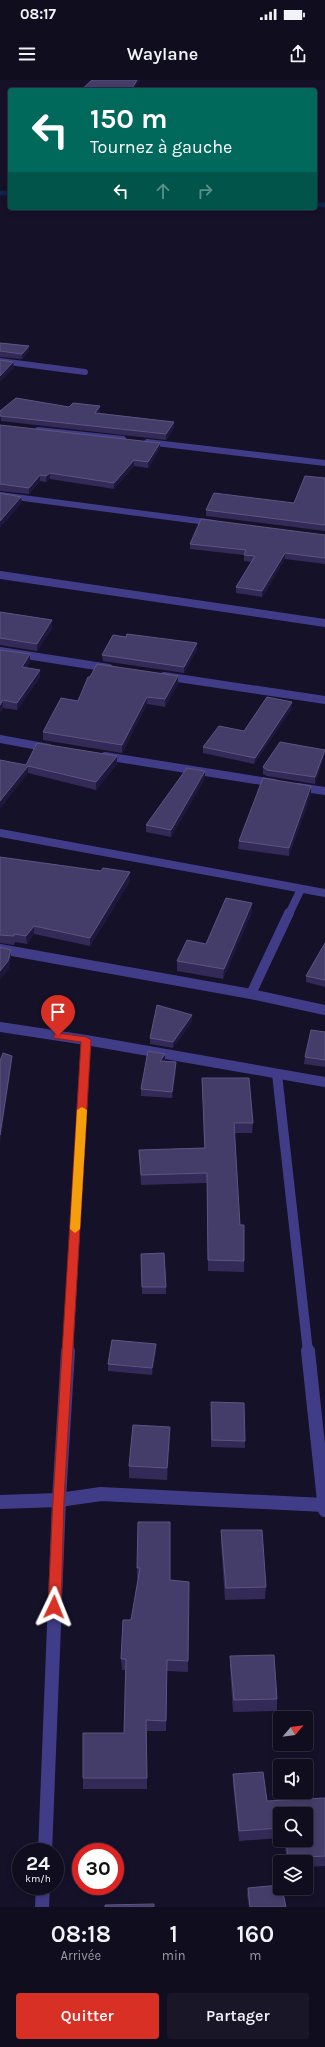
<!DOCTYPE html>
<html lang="fr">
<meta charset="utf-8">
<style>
:root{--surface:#100d1f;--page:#191628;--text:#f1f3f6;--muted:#9c9ca4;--line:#302d3d;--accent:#d93025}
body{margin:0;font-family:Karla,sans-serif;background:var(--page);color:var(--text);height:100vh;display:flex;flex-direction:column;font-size:15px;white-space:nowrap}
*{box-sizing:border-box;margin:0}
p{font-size:13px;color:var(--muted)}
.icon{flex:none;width:22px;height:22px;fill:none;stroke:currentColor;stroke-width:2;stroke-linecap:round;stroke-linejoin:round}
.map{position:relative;height:1827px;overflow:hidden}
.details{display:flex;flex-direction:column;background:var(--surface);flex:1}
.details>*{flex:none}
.guide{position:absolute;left:8px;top:8px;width:309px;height:122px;border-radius:4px;box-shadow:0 2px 6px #0003,0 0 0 1px var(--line);background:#00695c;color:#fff;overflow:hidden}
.needle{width:26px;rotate:61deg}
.buttons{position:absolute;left:273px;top:1631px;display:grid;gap:8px}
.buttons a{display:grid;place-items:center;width:40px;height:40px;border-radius:4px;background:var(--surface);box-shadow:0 2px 6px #0003,0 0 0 1px var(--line);font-size:20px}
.speed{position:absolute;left:12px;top:1763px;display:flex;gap:8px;font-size:20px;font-weight:700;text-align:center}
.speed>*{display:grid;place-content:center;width:52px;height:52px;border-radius:50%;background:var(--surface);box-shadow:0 2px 6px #0003,0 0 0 1px var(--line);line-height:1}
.speed small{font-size:10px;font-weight:400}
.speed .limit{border:6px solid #d22;background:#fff;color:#111}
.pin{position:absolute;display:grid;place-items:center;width:34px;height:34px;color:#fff;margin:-41px -17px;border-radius:50% 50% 50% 0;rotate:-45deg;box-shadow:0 0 4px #0007}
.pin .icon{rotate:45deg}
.me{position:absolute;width:44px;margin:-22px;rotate:2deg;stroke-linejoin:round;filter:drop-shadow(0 0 3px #0008)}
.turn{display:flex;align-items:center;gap:14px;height:84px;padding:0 16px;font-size:18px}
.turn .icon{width:52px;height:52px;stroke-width:2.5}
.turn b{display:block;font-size:28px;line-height:34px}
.lanes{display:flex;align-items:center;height:38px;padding:0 16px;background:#0003;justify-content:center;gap:20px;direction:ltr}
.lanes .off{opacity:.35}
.eta{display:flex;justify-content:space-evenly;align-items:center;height:68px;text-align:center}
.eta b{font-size:24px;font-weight:600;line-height:28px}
.cta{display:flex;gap:8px;margin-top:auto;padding:8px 16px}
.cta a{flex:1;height:46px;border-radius:4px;background:var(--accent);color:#fff;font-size:16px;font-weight:600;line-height:46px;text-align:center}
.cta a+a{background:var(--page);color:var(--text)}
.status{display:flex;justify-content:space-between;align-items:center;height:28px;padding:0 20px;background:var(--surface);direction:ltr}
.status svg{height:11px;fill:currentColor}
header{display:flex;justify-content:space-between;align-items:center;height:52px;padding:0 16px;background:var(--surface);font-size:18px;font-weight:600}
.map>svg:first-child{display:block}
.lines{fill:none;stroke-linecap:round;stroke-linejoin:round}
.stream{stroke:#0d244b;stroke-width:4.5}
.street-far3{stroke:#403c88;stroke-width:6}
.street-far2{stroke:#403c88;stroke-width:8}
.street-far1{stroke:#403c88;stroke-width:10}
.street{stroke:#403c88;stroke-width:14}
.wall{fill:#332a57}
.shaded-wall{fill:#1f183d}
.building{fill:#453d69;stroke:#5d5580}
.route{fill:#d93025;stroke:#8d1f18}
.slow{fill:#f59e0b}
</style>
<div class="status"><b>08:17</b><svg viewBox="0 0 49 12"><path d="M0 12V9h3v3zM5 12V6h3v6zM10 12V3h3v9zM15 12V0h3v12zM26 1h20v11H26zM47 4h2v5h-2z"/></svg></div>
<header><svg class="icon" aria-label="menu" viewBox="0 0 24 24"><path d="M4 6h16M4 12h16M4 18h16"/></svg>Waylane<svg class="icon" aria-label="share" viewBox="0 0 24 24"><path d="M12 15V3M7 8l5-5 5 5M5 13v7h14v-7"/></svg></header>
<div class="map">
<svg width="325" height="1827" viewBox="0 0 325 1827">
<rect width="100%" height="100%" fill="#151129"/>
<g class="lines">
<!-- stream -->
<g class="stream">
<polyline points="0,113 10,113"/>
<polyline points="315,124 325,125"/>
</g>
<!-- street-far3 -->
<g class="street-far3">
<polyline points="0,281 85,292"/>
<polyline points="38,350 123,359"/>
<polyline points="147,362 325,383"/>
<polyline points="0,415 214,443"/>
</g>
<!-- street-far2 -->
<g class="street-far2">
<polyline points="0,495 325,543"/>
<polyline points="0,571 109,588"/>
<polyline points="164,596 325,620"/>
<polyline points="0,659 49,668"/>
<polyline points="105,676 274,703"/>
<polyline points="298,707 325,711"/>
<polyline points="0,753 325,813"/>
<polyline points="289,834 301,809"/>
</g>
<!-- street-far1 -->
<g class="street-far1">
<polyline points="0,869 251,914 325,930"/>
<polyline points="251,914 289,833"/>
<polyline points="0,947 86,960 325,1002"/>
<polyline points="277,994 308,1272"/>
<polyline points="68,1272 86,960"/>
</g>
<!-- street -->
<g class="street">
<polyline points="308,1271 325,1430"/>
<polyline points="0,1422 59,1420 101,1414 324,1425"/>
<polyline points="45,1772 59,1420 68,1271"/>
<polyline points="42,1827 43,1806"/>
</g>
</g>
<!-- wall -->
<g class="wall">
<polygon points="0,263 29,266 29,271 22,279 0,277"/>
<polygon points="69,327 100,332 99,333 174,342 174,348 166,360 1,341 0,331"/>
<polygon points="0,345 160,369 148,388 134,386 114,409 50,399 46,402 40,401 29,414 0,411"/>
<polygon points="325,398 325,451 206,436 206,430 294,423"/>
<polygon points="325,455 325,484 285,479 262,517 236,513 236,507 252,482 244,481 244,475 190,469 190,464"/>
<polygon points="0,532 52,540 52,548 37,571 0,565"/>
<polygon points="126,557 197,563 197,569 184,593 103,581 102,575"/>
<polygon points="0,570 30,574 30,581 26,588 40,597 17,630 3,628 0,633"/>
<polygon points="178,596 178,604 165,627 147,624 122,673 43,660 43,652 78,621"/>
<polygon points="292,622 292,628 254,684 203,673 203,667 244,651"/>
<polygon points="325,670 324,676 315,704 267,696 263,694 263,687"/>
<polygon points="117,684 96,710 28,693 26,685"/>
<polygon points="205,698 171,757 146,752 146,745"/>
<polygon points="311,706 311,715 289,776 238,769 239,761"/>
<polygon points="0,777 101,791 130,792 130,801 90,866 34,854 27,864 15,862 14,865 0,863"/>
<polygon points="252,832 223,899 177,891 177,881 206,864"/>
<polygon points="325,863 325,907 306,902 306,896"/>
<polygon points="192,935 192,941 173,968 150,964 150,958"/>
<polygon points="325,952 325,987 304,984 305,977"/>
<polygon points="165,974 164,981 176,989 172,1018 141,1016 141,1009"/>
<polygon points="202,998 253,1043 252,1053 234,1053 240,1145 244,1181 244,1192 208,1191 207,1103 141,1105 139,1070 204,1068"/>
<polygon points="141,1174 166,1207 166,1214 142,1214"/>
<polygon points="156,1271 152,1295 108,1291 108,1284"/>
<polygon points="211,1329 245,1361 245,1368 211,1367"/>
<polygon points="170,1360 167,1400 129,1398 129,1386"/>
<polygon points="138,1442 170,1500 189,1502 188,1592 167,1591 166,1651 147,1651 147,1709 83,1709 83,1698 124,1653 125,1590 122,1590 121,1579 131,1540 138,1499 137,1499 137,1488"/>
<polygon points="221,1450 266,1507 265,1519 225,1520 221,1463"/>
<polygon points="230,1576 277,1619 277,1631 233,1632 230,1588"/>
<polygon points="233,1694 267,1721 325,1718 325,1786 306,1787 306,1782 287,1782 284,1760 306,1760 280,1734 280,1758 239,1761 233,1704"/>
<polygon points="248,1808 286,1827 249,1827 247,1815"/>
</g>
<!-- shaded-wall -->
<g class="shaded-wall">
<polygon points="137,0 140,0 134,10 131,10"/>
<polygon points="29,266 29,271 22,279 22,274"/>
<polygon points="13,282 14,288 0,302 0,296"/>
<polygon points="100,326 100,332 95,338 95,333"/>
<polygon points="174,342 174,348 166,360 166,354"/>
<polygon points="160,363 160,369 148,388 148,382"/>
<polygon points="134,380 134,386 114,409 114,403"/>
<polygon points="50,393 50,399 46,402 46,396"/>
<polygon points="40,395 40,401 29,414 29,408"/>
<polygon points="21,417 22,423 0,448 0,441"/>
<polygon points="285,473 285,479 262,517 262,511"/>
<polygon points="52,540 52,548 37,571 37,564"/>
<polygon points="197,563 197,569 184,593 184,587"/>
<polygon points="30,574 30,581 22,594 22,587"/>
<polygon points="40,590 40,597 17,630 17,623"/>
<polygon points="178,596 178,604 165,627 165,619"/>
<polygon points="147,617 147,624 122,673 122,665"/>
<polygon points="3,620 3,628 0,633 0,625"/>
<polygon points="292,622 292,628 254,684 255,678"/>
<polygon points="325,670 324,676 315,704 315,697"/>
<polygon points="117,676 117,684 96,710 96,702"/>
<polygon points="28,686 28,693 0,729 0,721"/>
<polygon points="205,691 205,698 171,757 171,750"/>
<polygon points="311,706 311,715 289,776 289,768"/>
<polygon points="130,792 130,801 90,866 90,858"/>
<polygon points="252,823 252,832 223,899 224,889"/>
<polygon points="34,846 34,854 27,864 26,856"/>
<polygon points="11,870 11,878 9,889 0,900 0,891"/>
<polygon points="192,935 192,941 173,968 173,962"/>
<polygon points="165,974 165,981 160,988 160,981"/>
<polygon points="12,976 12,982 0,1065 0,1055"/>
<polygon points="176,982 176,989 172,1018 172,1012"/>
<polygon points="156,1264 156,1271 152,1295 152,1288"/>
<polygon points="170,1347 170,1360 167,1400 167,1388"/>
</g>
<!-- building -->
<g class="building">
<polygon points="92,0 137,0 131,10 81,10"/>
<polygon points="0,263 29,266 22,274 0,271"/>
<polygon points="0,280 13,282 0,296"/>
<polygon points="16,318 69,327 73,323 100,326 95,333 174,342 166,354 0,336 0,331"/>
<polygon points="0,345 160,363 148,382 134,380 114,403 50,393 46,396 40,395 29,408 0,404"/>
<polygon points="305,396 325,398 325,445 206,430 214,413 294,423"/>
<polygon points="0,413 21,417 0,441"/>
<polygon points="201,439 325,455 325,478 285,473 262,511 236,507 255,476 244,475 246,470 190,464"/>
<polygon points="0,532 52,540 37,564 0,558"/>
<polygon points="127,554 197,563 184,587 102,575 113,555 126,557"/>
<polygon points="0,570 30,574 22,587 40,590 17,623 3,620 0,625"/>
<polygon points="97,584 178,596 165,619 147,617 122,665 43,652 61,618 78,621 88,597 90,597"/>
<polygon points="267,617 292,622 255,678 203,667 219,646 244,651"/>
<polygon points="280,662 325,670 315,697 267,690 263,687"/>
<polygon points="37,663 117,676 96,702 28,686 0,721 0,680 26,685"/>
<polygon points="187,688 205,691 171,750 146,745"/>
<polygon points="263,698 311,706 289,768 239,761"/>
<polygon points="0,777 101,791 103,788 130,792 90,858 34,846 26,856 14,854 14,856 0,855"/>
<polygon points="226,818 252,823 224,889 177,881 187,860 206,864"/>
<polygon points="325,863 325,900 306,896"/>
<polygon points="0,867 11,870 8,881 0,891"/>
<polygon points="157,925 192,935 173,962 150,958"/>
<polygon points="311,950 325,952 325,980 305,977"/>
<polygon points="148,971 165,974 160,981 176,982 172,1012 141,1009"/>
<polygon points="3,973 12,976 0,1055 0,981"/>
<polygon points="202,998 249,998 253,1043 234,1043 240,1145 244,1145 244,1181 208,1180 207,1093 141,1095 139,1070 205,1068"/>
<polygon points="164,1173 166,1207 142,1207 141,1174"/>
<polygon points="112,1260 156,1264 152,1288 108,1284"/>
<polygon points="211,1322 244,1323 245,1361 212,1360"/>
<polygon points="133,1345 170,1347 167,1388 129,1386"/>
<polygon points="138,1442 170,1442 170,1500 189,1502 188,1581 167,1580 166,1641 146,1640 147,1698 83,1698 83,1653 124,1653 126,1579 121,1579 123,1540 131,1540 140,1488 137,1488"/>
<polygon points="221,1450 262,1450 266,1507 226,1508"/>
<polygon points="274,1575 277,1619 234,1620 230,1576"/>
<polygon points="263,1692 267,1721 325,1718 325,1776 288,1778 286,1760 306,1760 306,1734 280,1734 280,1748 239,1751 233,1694"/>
<polygon points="280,1805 280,1808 282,1808 286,1827 250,1827 248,1808"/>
<polygon points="154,1824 154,1827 105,1827 105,1825"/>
</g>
<!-- route -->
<polygon class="route" points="58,953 86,957 91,960 64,1420 61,1527 59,1531 54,1532 50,1531 48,1527 53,1420 81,962 54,958 54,954"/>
<!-- slow -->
<polygon class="slow" points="82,1027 87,1030 80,1149 75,1153 70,1149 77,1030"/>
</svg>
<div class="buttons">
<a><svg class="needle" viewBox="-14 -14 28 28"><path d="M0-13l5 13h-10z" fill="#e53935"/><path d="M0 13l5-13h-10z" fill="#9c9ca4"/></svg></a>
<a><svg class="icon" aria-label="sound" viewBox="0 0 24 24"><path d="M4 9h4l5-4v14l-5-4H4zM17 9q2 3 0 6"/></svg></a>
<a><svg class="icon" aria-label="search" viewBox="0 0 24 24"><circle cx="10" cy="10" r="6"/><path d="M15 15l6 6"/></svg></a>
<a><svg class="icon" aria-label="layers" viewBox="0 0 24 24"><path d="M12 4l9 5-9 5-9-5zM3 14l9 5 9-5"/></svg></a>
</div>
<div class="speed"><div>24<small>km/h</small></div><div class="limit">30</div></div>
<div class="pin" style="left:58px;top:956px;background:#d93025"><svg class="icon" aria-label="arrive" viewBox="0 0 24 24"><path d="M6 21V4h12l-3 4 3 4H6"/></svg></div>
<svg class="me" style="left:54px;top:1527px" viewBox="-20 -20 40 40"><path d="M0-17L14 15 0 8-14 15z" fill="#d93025" stroke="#fff" stroke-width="4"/></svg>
<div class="guide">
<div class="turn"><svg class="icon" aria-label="left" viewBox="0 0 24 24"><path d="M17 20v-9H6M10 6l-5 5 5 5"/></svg><div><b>150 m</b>Tournez à gauche</div></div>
<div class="lanes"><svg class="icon" aria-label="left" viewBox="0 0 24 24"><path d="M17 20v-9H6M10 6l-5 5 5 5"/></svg><svg class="icon off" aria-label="ahead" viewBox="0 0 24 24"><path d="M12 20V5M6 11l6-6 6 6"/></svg><svg class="icon off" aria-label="right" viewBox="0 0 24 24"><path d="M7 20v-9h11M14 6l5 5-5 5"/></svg></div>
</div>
</div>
<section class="details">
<div class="eta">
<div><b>08:18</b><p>Arrivée</p></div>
<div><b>1</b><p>min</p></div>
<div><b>160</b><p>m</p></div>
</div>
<div class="cta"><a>Quitter</a><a>Partager</a></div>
</section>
